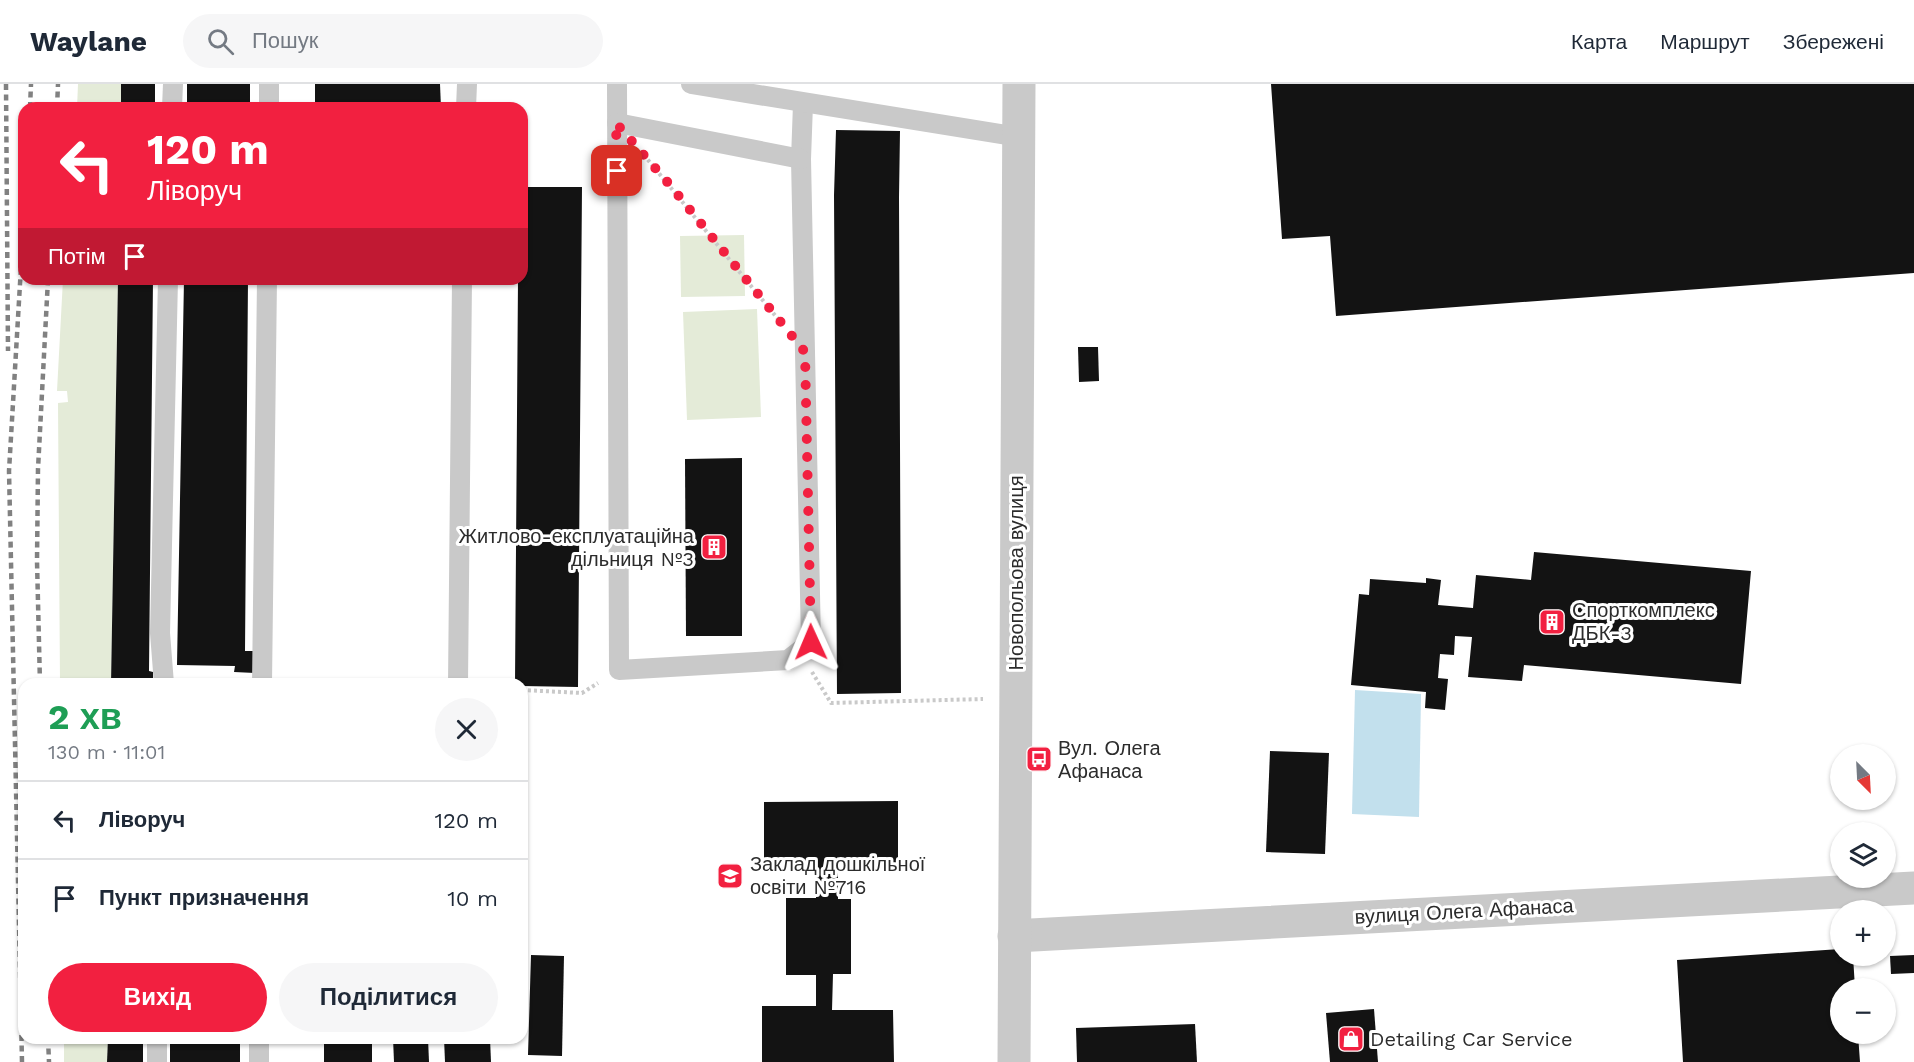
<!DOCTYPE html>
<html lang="uk">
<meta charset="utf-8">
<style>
:root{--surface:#fff;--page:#f6f6f7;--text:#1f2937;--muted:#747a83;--line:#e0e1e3;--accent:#f22040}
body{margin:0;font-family:"Work Sans",sans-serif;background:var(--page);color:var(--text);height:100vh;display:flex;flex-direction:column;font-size:22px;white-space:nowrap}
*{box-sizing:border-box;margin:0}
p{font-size:20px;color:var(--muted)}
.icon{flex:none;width:33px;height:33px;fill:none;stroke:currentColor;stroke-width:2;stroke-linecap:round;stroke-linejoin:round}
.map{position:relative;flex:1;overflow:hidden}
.sheet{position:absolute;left:18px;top:594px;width:510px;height:366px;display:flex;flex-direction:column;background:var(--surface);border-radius:18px;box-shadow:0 2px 4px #0004}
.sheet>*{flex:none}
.banner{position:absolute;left:18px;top:18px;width:510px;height:183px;border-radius:18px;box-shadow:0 2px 4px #0004;background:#f22040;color:#fff;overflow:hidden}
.needle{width:39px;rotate:156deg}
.fabs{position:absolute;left:1830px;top:660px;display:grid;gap:12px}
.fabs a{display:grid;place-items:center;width:66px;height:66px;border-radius:50%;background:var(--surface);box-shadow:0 2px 4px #0004;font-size:30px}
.pin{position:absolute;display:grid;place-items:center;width:51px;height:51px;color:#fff;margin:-26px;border-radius:12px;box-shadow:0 3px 9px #0006}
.me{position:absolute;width:66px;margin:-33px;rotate:359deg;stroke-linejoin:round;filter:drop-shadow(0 0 4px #0008)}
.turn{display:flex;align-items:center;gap:21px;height:126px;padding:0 30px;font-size:27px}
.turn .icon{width:78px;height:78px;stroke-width:2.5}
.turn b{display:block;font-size:42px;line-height:51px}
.then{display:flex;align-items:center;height:57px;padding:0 30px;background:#0003;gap:12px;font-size:22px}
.round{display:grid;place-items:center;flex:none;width:63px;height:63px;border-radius:32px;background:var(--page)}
.summary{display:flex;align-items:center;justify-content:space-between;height:102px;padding:0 30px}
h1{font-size:36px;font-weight:700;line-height:45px;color:#1e9e55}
.cta{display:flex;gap:12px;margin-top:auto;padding:12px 30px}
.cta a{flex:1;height:69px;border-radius:36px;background:var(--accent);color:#fff;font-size:24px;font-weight:700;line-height:69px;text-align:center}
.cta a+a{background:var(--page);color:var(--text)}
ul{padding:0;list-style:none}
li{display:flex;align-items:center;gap:18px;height:78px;padding:0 30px;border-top:2px solid var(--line)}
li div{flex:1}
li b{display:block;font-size:22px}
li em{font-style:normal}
header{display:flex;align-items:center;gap:36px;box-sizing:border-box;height:84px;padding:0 30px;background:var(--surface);border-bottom:2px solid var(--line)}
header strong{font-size:28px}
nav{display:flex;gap:33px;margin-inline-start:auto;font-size:21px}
.search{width:420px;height:54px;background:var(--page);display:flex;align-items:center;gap:15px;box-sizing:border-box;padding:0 21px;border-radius:33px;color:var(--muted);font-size:22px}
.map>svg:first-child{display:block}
.green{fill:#e4ebd8}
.water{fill:#c2e0ed}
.building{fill:#131313}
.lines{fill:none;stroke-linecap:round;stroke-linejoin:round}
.path{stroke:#c9c9c9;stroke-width:4;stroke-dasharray:3 3;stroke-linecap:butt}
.lane{stroke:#c9c9c9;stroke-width:20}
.street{stroke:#c9c9c9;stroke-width:33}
.rail{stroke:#818181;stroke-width:4.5;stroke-dasharray:6 4.5;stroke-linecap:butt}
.route{stroke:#f22040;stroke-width:10;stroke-dasharray:0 18}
.labels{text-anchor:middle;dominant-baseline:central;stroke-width:6;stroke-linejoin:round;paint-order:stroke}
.poi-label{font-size:20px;fill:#2c2c2c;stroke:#fff;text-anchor:start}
.street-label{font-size:20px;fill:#2c2c2c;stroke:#fff}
</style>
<header>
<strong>Waylane</strong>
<div class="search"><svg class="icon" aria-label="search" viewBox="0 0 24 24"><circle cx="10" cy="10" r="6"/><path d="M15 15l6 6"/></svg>Пошук</div>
<nav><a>Карта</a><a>Маршрут</a><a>Збережені</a></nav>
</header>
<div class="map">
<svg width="1914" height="978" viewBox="0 0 1914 978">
<rect width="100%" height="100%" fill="#fff"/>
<!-- green -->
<g class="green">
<polygon points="78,0 121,0 121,24 77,24"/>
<polygon points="744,151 745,212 681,213 680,152"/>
<polygon points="63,195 118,195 111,600 60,600 58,319 68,318 67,307 57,307"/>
<polygon points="757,225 761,333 687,336 683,228"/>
<polygon points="64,954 108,954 107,978 64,978"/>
</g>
<!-- water -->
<polygon class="water" points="1355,606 1421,610 1419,733 1352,730"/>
<!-- building -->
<g class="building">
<rect x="121" y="0" width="34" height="24"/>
<rect x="187" y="0" width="63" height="24"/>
<polygon points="315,0 440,0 441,24 315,24"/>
<polygon points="1271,0 1914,0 1914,189 1336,232 1330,152 1282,155"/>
<polygon points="836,46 900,47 899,113 901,609 837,610 834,111"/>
<polygon points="522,103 582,103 578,603 522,602 522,600 515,600 518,195 522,195"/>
<polygon points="118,195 153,195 149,587 153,588 153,600 111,600"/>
<polygon points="184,195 248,195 245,567 255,567 255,589 234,588 235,582 177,581"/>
<polygon points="1078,263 1098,263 1099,297 1079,298"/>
<polygon points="742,374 742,552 686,552 685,375"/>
<polygon points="1534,468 1751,487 1741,600 1524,581 1522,597 1468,593 1472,553 1455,552 1454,571 1440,570 1438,594 1448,595 1445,626 1425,624 1426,608 1351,601 1359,510 1369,511 1370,495 1426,499 1426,494 1441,496 1438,521 1473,524 1476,491 1531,496"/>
<polygon points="1270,667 1329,669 1325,770 1266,768"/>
<polygon points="898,717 898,779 838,779 838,815 851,815 851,890 833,890 832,926 893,926 894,978 762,978 762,922 816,922 816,891 786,891 786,814 816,814 816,779 764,780 764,718"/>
<polygon points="1840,865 1840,872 1853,872 1855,904 1840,904 1840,950 1858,950 1860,978 1683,978 1677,876"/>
<polygon points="531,871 564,872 562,972 528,971"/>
<polygon points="1914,871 1914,889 1891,890 1890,872"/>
<polygon points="1374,925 1378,978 1330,978 1326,929"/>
<polygon points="1195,940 1197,978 1077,978 1076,944"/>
<polygon points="108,954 143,954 143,978 107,978"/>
<rect x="170" y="954" width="70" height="24"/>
<rect x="324" y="954" width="48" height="24"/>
<polygon points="393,954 428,954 429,978 394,978"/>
<polygon points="444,954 490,954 491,978 445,978"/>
</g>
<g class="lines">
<!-- path -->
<g class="path">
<polyline points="644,71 778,235"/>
<polyline points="812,588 831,619 983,615"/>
<polyline points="522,606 582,609 598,599"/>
</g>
<!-- lane -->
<g class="lane">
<polyline points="617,0 619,586 788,576 811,558 801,75 803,20"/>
<polyline points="691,0 1019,53"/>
<polyline points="172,24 173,0"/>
<polyline points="269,24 269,0"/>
<polyline points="466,24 467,0"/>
<polyline points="617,39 801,75"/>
<polyline points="164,600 160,549 168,195"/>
<polyline points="262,600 267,195"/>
<polyline points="458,600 462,195"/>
<polyline points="157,978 157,954"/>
<polyline points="259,978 259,954"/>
</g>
<!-- street -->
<g class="street">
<polyline points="1014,852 1914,804"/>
<polyline points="1014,978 1019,0"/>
</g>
<!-- rail -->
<g class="rail">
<polyline points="6,0 8,267"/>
<polyline points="30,24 31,0"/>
<polyline points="57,24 58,0"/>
<polyline points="40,600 37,477 38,385 48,195"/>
<polyline points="48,954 49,978"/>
<polyline points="22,978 9,387 24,132"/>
</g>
</g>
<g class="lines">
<!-- route -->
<polyline class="route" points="617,87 616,39 669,100 805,268 811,558"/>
</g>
<!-- icons -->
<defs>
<g id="building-square" transform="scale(1.35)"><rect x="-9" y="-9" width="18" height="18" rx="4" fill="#f22040" stroke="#fff"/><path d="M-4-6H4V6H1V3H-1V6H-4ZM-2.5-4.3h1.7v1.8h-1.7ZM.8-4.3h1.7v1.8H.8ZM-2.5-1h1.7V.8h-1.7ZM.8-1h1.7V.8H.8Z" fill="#fff"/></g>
<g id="bus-square" transform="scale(1.35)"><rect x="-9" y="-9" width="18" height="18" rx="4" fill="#f22040" stroke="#fff"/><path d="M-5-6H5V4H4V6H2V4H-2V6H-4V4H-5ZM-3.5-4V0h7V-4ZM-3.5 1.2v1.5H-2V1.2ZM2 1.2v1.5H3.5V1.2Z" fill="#fff"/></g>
<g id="school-square" transform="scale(1.35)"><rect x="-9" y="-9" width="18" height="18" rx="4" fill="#f22040" stroke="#fff"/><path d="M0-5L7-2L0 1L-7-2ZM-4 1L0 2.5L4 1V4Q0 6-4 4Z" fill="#fff"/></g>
<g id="shop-square" transform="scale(1.35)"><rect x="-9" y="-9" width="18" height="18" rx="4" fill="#f22040" stroke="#fff"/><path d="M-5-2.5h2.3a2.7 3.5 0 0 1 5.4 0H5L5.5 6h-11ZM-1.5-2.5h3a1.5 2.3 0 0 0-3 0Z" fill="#fff"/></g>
</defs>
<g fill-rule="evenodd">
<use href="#building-square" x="714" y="463"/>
<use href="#building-square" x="1552" y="538"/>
<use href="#bus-square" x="1039" y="675"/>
<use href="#school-square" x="730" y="792"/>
<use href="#shop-square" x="1351" y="955"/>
</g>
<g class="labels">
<!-- poi labels -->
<g class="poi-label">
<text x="694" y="452" text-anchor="end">Житлово-експлуатаційна<tspan x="694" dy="23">дільниця №3</tspan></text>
<text x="1572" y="526">Спорткомплекс<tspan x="1572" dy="23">ДБК-3</tspan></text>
<text x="1058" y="664">Вул. Олега<tspan x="1058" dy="23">Афанаса</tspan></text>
<text x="750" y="780">Заклад дошкільної<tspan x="750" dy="23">освіти №716</tspan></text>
<text x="1370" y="955">Detailing Car Service</text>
</g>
<!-- street labels -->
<g class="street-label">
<text transform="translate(1016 489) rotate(-90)">Новопольова вулиця</text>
<text transform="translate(1464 827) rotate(-3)">вулиця Олега Афанаса</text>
</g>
</g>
</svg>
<div class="fabs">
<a><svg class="needle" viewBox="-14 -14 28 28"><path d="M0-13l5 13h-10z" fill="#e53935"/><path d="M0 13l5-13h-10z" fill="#747a83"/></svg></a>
<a><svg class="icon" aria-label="layers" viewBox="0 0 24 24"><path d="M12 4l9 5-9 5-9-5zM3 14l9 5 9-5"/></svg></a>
<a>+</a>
<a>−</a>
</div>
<div class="pin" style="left:617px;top:87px;background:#d93025"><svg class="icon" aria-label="arrive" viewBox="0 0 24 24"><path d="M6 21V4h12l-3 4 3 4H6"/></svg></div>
<svg class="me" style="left:811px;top:558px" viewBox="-20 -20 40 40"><path d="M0-17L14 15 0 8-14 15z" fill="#f22040" stroke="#fff" stroke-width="4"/></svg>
<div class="banner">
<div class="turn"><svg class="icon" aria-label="left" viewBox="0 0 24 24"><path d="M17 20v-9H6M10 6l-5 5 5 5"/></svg><div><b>120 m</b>Ліворуч</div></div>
<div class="then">Потім<svg class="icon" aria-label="arrive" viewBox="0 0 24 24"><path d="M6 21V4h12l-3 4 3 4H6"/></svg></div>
</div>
<section class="sheet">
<div class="summary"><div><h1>2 хв</h1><p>130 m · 11:01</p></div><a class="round"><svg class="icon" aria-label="close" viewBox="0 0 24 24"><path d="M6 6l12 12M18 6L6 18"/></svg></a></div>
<ul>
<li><svg class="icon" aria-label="left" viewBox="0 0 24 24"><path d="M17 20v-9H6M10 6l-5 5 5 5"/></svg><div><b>Ліворуч</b></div><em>120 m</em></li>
<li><svg class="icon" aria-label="arrive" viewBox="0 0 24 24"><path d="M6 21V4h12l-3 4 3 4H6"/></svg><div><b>Пункт призначення</b></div><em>10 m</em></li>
</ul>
<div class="cta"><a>Вихід</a><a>Поділитися</a></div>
</section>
</div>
